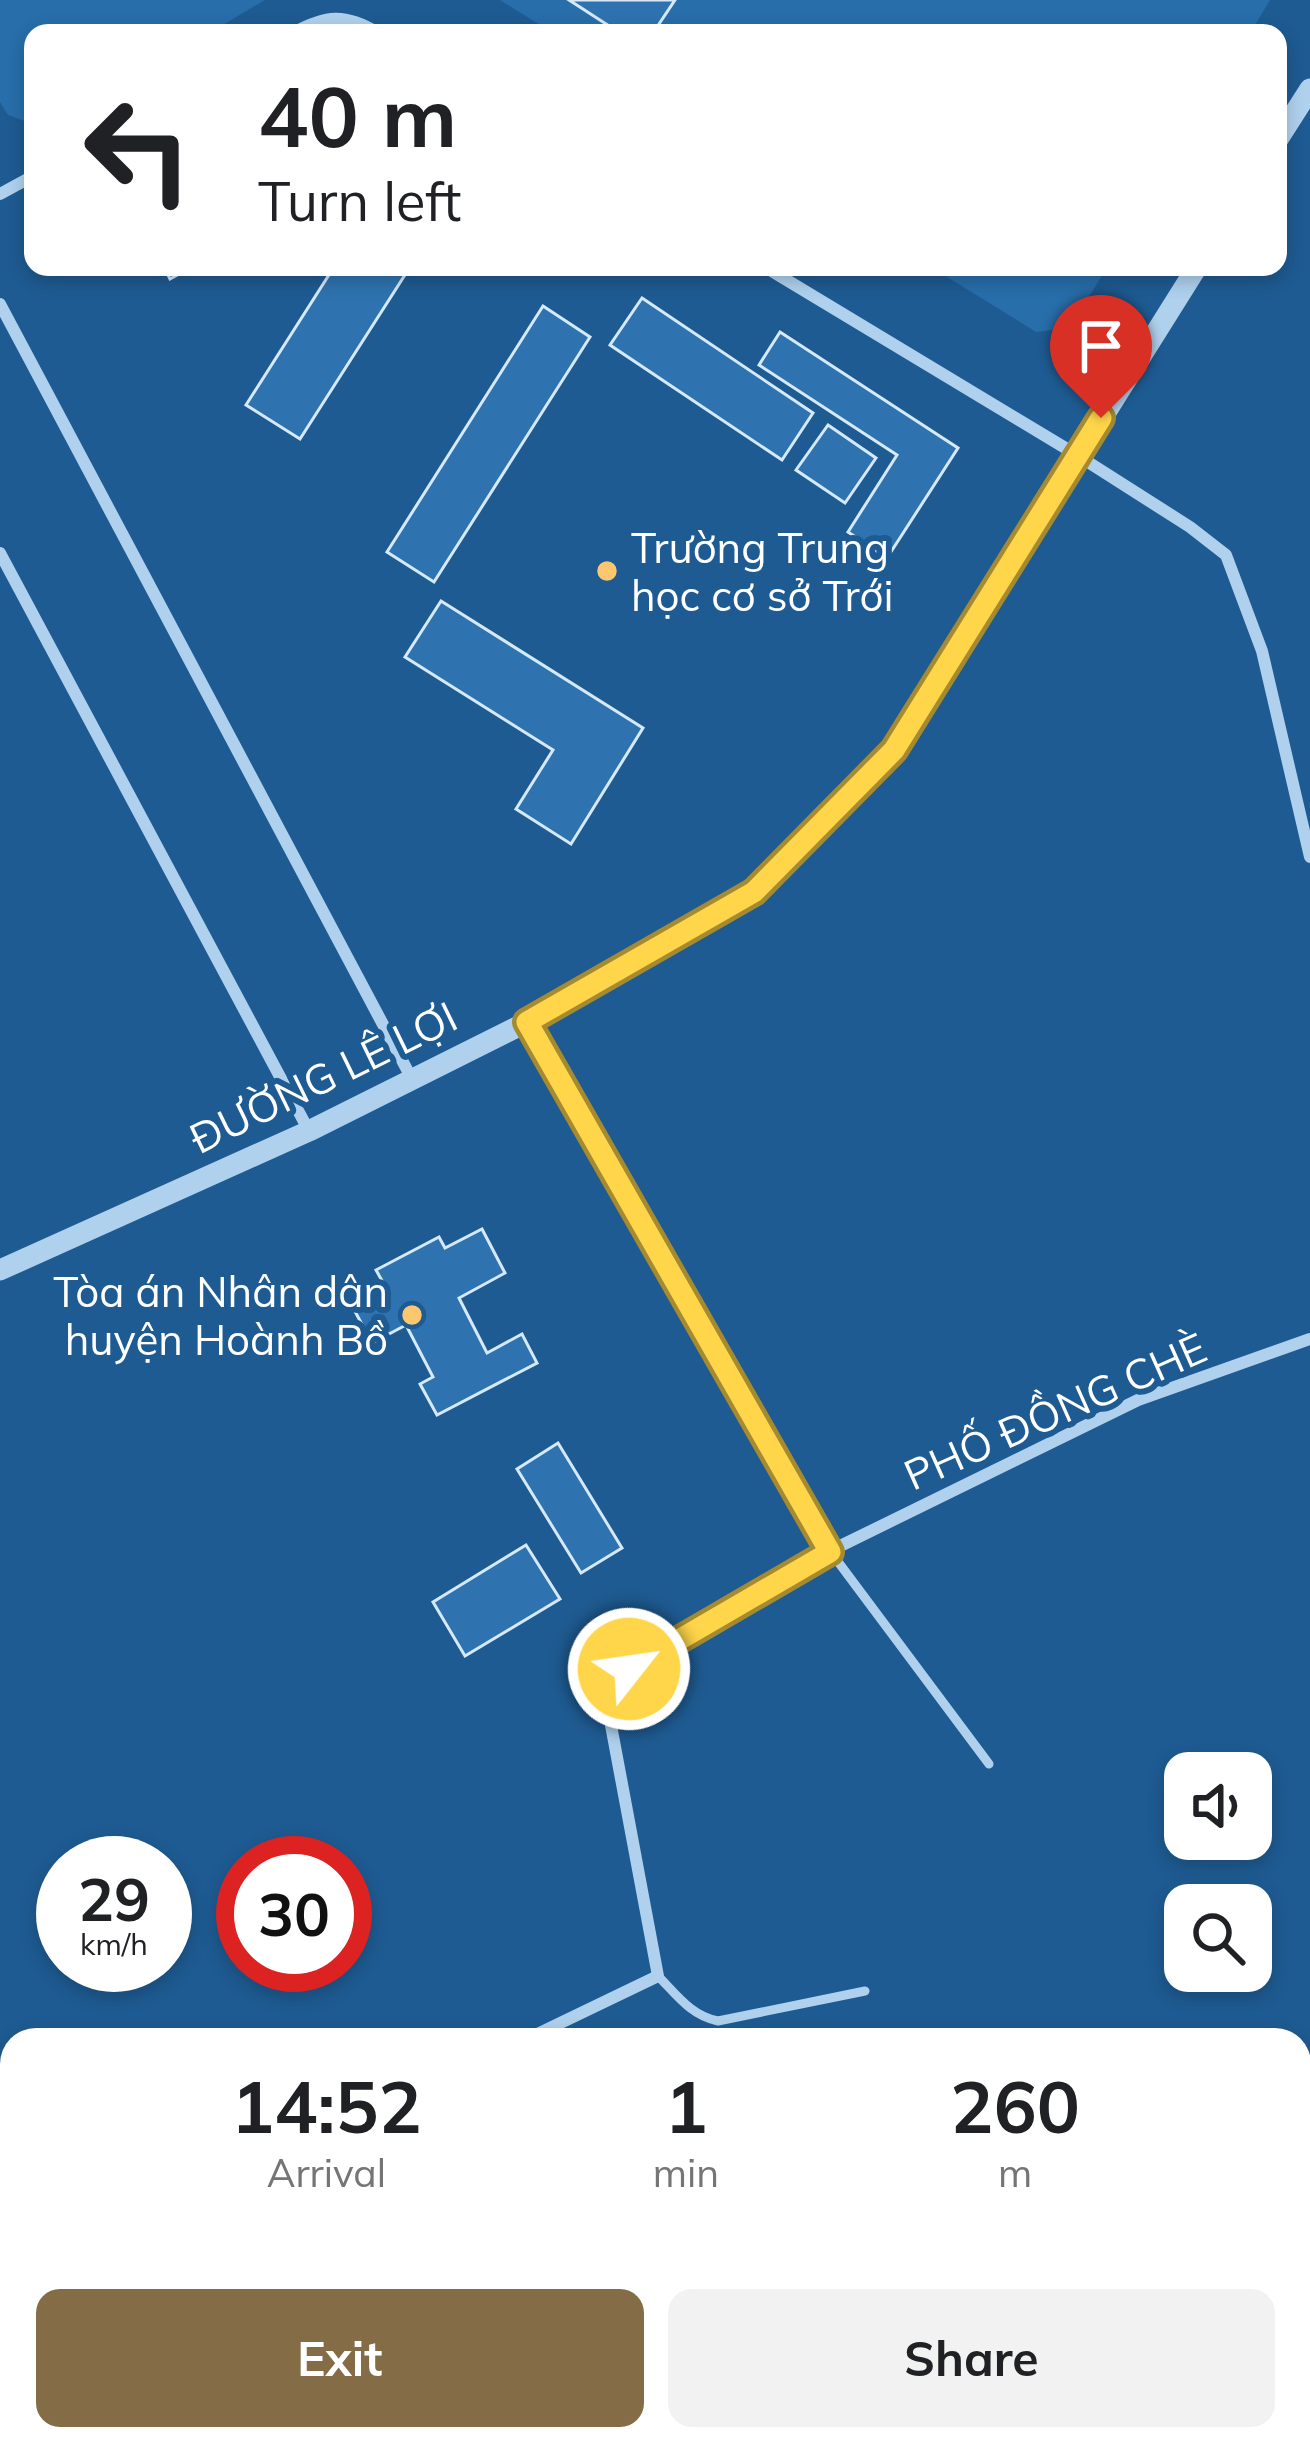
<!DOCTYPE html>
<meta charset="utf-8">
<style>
:root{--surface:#fff;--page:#f2f2f2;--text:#202124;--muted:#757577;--accent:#836c46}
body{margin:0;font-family:Mulish,sans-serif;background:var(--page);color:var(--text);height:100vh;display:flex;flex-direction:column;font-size:45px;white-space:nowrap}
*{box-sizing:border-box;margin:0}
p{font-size:39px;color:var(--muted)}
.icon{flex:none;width:66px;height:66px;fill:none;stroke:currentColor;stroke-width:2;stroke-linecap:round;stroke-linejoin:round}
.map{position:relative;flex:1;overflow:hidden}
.details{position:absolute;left:0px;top:2028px;width:1311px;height:423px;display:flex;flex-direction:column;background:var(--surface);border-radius:36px 36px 0 0;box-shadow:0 6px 18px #0003}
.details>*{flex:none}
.guide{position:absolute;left:24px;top:24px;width:1263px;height:252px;border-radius:24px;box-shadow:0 6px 18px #0003;background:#fff;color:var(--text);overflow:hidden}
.tools{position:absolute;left:1164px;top:1752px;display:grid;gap:24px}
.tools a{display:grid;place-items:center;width:108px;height:108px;border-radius:24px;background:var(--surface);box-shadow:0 6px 18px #0003;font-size:60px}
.speed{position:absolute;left:36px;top:1836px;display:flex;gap:24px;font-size:60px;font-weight:700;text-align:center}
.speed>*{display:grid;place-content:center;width:156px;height:156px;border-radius:50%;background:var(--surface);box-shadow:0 6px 18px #0003;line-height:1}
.speed small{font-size:30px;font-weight:400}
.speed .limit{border:18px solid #d22;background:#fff;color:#111}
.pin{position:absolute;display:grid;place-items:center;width:102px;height:102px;color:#fff;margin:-123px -51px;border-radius:50% 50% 50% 0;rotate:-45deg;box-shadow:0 0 12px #0007}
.pin .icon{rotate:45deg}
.me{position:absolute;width:132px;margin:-66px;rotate:60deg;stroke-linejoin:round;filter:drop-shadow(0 0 9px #0008)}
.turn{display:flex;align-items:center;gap:42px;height:252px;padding:0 36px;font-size:54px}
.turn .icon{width:156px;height:156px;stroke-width:2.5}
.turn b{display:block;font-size:84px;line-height:102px}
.eta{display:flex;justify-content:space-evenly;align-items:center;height:204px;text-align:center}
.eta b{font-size:72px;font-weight:700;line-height:84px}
.action{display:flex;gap:24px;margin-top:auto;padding:24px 36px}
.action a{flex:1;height:138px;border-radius:24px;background:var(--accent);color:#fff;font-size:48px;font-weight:700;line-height:138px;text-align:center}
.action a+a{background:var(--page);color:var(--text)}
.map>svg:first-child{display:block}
.green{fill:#286eaa}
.building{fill:#2e73af;stroke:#d5e9fa;stroke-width:3}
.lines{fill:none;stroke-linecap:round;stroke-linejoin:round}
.service{stroke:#afd1ee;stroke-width:9}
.minor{stroke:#afd1ee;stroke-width:12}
.tertiary{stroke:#afd1ee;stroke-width:21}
.route-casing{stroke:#a68a30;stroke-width:30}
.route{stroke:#ffd54a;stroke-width:21}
.poi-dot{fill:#fcc76f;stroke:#1e5b92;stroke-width:4.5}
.labels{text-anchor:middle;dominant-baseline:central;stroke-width:12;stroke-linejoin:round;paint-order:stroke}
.poi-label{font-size:42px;fill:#fff;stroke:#1e5b92;text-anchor:start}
.street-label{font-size:42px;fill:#fff;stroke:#1e5b92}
</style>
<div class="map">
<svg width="1310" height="2449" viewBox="0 0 1310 2449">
<rect width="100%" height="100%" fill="#1e5b92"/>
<!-- green -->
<g class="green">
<polygon points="0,0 265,0 209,33 33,33 33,124 8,115 0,102"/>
<polygon points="500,0 1270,0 1250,33 553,33"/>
<polygon points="931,267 1107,267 1070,328 1036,332"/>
</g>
<!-- building -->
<g class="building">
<polygon points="569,0 675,0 653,33 620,33"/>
<polygon points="164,267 192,267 170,279"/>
<polygon points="334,267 410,267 300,439 246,405"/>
<polygon points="642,298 813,413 782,460 610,345"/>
<polygon points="543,306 590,337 434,582 387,552"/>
<polygon points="780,332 958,448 887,558 848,532 897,455 759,365"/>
<polygon points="828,425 876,458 845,503 796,470"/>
<polygon points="441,601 643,728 571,844 516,809 553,750 405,657"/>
<polygon points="482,1229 505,1273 459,1298 487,1353 522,1334 537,1363 437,1415 420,1384 433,1377 406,1325 372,1343 351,1304 385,1286 376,1270 439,1237 445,1248"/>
<polygon points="558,1443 622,1548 581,1573 517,1469"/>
<polygon points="526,1545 560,1599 465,1656 433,1602"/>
</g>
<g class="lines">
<!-- service -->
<g class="service">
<polyline points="830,1551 989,1764"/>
<path d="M658,1976C676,1994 691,2016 718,2021L865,1991"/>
</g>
<!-- minor -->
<g class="minor">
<path d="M293,33C326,15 345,13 378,33"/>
<polyline points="0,194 33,176"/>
<polyline points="765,267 1077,455 1190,527 1226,555 1262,651 1310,857"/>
<polyline points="0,304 412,1079"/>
<polyline points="0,553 309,1131"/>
<polyline points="527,1022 830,1551"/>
<polyline points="525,2040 658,1976 610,1720 614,1693 629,1669 830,1551 1138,1400 1310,1339"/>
<polyline points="0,2292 12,2287"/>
<polyline points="669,2439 669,2449"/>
</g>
<!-- tertiary -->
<g class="tertiary">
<polyline points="1278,139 1310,89"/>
<polyline points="0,1270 309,1131 527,1022 753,892 894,750 1197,267"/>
</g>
</g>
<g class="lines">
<!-- route casing -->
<g class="route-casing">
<polyline id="route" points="629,1669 830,1552 527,1022 754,892 894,750 1101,418"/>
</g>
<!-- route -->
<use href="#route" class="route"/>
</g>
<!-- markers -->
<g class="poi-dot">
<circle cx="607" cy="571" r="12"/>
<circle cx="412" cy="1315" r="12"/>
</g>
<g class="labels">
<!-- poi labels -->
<g class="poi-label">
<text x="631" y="547">Trường Trung<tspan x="631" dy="48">học cơ sở Trới</tspan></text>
<text x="388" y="1291" text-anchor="end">Tòa án Nhân dân<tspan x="388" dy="48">huyện Hoành Bồ</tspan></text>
</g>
<!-- street labels -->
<g class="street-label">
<text transform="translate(323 1077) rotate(-26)">ĐƯỜNG LÊ LỢI</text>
<text transform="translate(1055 1411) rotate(-24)">PHỐ ĐỒNG CHÈ</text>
</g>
</g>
</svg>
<div class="tools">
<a><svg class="icon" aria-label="sound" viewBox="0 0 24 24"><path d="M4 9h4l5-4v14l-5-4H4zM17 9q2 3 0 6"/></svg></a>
<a><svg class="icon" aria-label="search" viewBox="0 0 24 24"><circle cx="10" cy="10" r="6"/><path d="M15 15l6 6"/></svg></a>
</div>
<div class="speed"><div>29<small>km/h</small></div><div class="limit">30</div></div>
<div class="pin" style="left:1101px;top:418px;background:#d93025"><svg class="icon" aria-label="arrive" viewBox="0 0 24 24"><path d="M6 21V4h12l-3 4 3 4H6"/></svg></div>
<svg class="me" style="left:629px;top:1669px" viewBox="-20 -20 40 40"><circle r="17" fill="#ffd54a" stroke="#fff" stroke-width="3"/><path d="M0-11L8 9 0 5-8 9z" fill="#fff"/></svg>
<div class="guide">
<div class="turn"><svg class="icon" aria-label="left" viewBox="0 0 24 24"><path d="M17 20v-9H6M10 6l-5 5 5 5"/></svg><div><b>40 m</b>Turn left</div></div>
</div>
<section class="details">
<div class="eta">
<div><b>14:52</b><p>Arrival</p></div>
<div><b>1</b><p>min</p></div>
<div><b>260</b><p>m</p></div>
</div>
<div class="action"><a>Exit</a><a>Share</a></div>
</section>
</div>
